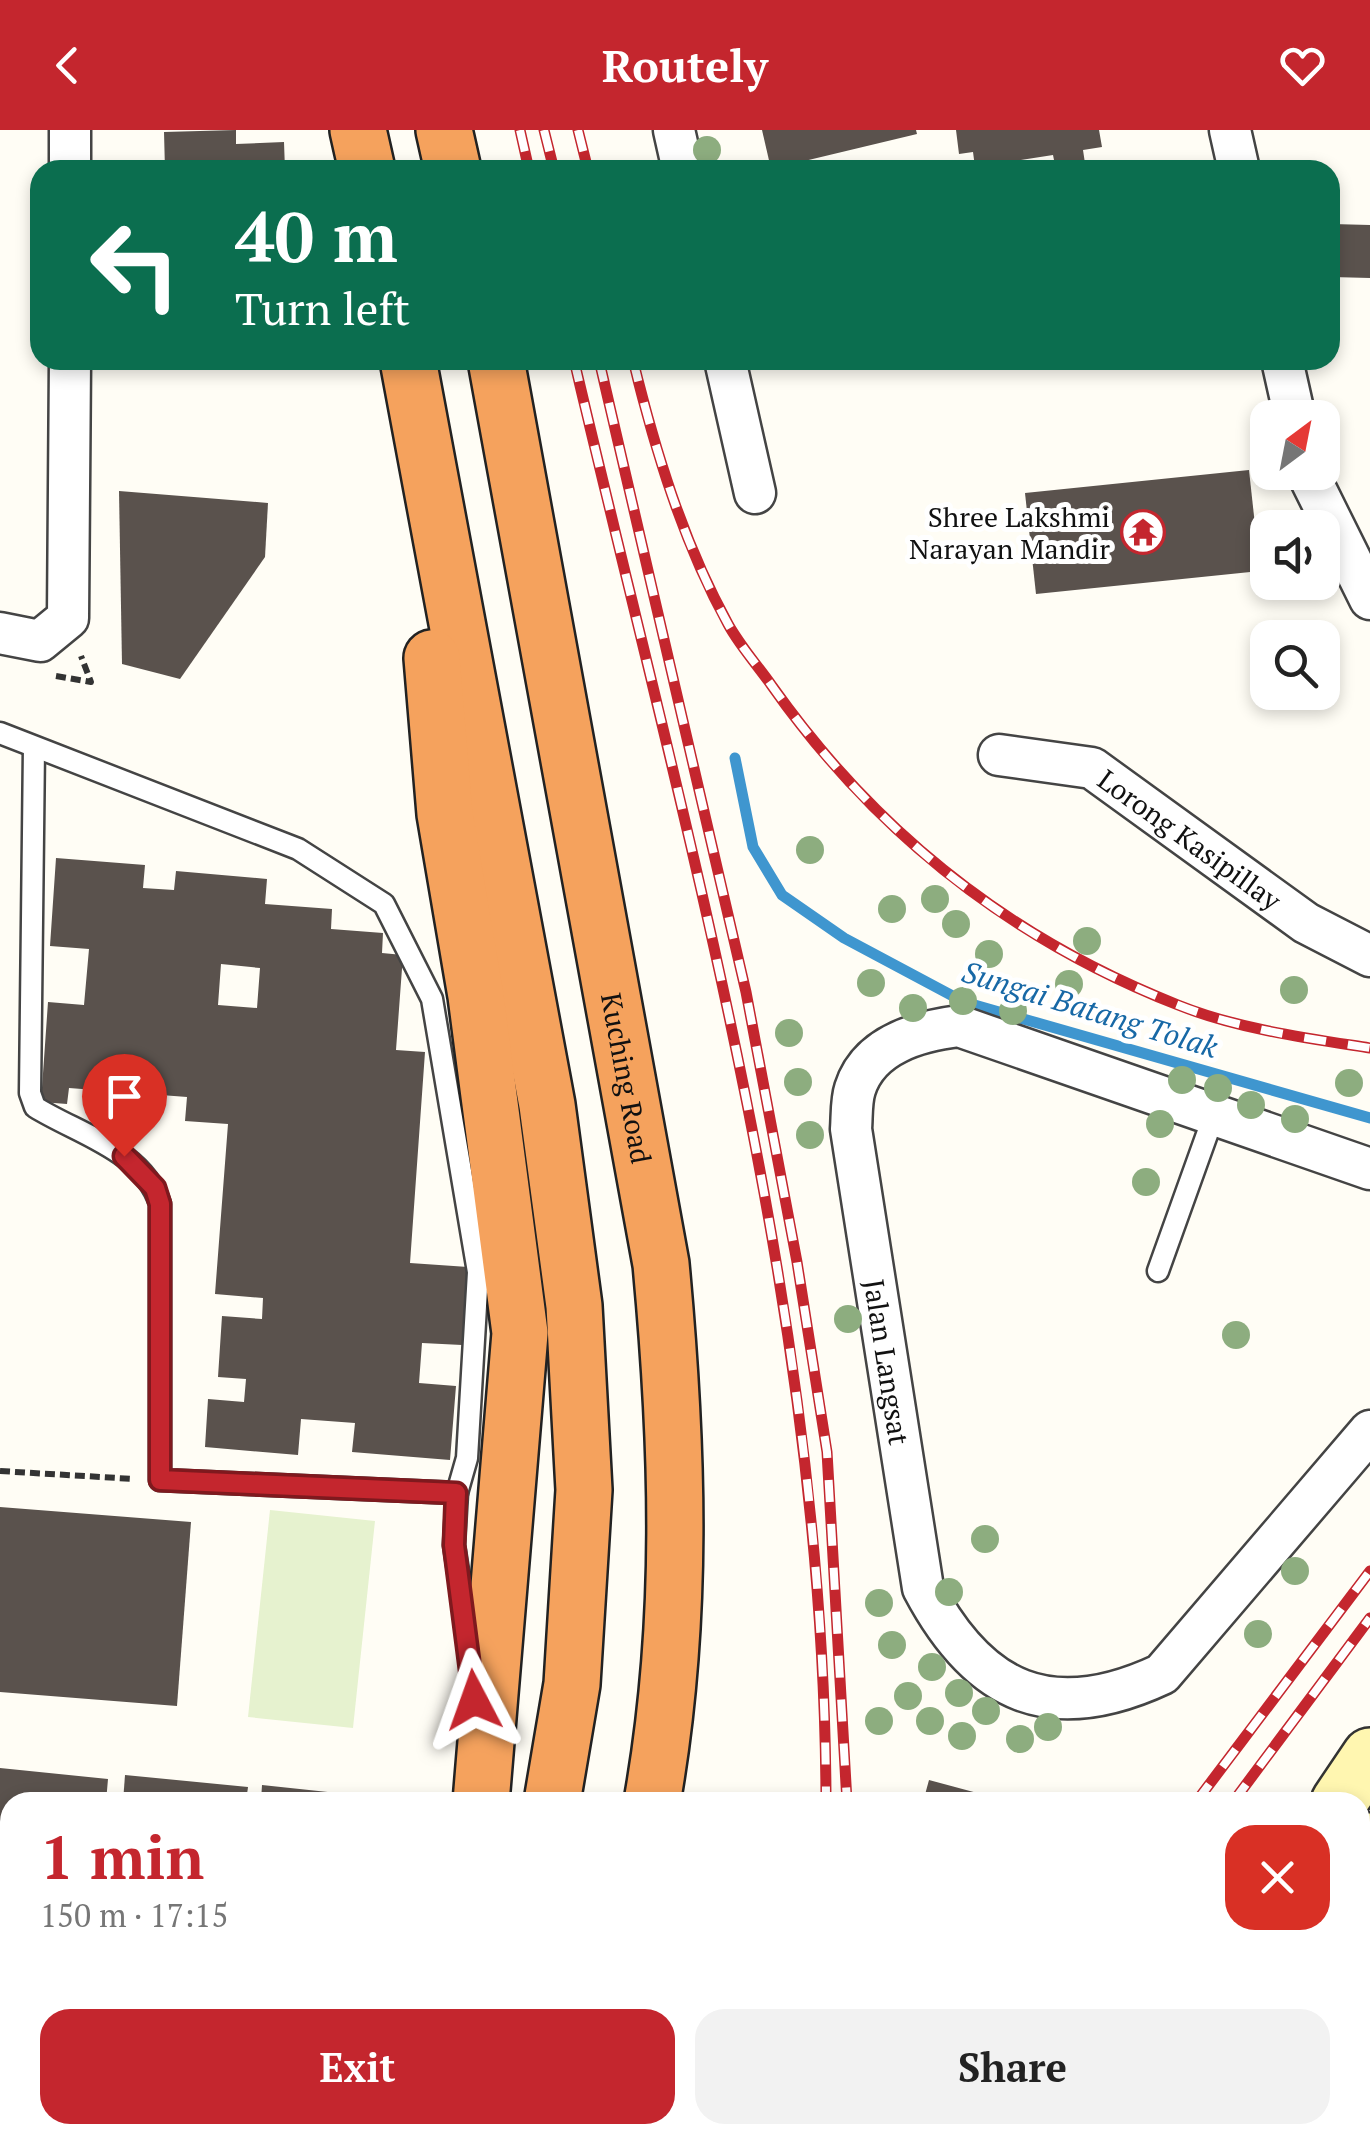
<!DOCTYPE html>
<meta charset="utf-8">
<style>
:root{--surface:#fff;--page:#f2f2f2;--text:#222;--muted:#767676;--accent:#c4262e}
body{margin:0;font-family:"PT Serif",serif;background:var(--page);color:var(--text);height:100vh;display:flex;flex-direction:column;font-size:38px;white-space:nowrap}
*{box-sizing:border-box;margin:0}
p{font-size:32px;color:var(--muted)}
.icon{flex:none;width:55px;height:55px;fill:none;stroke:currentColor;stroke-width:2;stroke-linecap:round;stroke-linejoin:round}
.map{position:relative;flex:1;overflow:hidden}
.drawer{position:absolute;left:0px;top:1662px;width:1370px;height:352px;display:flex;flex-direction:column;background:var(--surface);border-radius:30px 30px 0 0;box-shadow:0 5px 15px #0003}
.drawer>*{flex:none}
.guide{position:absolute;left:30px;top:30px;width:1310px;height:210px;border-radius:30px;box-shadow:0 5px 15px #0003;background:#0b6e4f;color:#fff;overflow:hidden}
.needle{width:65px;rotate:32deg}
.fabs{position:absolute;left:1250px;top:270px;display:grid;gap:20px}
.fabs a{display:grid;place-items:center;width:90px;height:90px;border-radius:20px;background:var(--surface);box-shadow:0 5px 15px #0003;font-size:50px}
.pin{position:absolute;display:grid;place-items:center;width:85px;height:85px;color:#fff;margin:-102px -42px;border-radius:50% 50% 50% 0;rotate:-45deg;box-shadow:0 0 10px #0007}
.pin .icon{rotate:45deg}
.me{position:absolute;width:110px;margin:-55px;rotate:356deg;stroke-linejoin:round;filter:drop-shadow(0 0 8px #0008)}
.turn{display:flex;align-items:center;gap:35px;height:210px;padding:0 40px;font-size:45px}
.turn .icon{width:130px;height:130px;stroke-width:2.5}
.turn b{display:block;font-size:70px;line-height:85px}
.round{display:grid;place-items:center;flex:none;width:105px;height:105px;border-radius:30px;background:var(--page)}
.head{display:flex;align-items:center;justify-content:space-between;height:170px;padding:0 40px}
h1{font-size:60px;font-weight:700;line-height:75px;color:var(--accent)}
.cta{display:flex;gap:20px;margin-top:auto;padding:20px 40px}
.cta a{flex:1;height:115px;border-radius:30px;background:var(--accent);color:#fff;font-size:40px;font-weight:700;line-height:115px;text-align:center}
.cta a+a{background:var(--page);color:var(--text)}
header{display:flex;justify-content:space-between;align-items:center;height:130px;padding:0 40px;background:var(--accent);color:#fff;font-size:45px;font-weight:700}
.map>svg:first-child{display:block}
.pitch{fill:#e6f2cf}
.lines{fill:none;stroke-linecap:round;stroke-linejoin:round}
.stream{stroke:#3f96cf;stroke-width:11}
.building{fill:#5a524d;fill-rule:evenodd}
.lane-casing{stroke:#444;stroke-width:25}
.street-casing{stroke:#444;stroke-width:45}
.secondary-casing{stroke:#333;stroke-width:60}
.highway-casing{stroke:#222;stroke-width:60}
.path{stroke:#333;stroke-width:6;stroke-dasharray:10 5;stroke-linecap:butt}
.lane{stroke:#fff;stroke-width:20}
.street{stroke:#fff;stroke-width:40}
.secondary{stroke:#fff6b0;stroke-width:55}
.highway{stroke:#f5a25d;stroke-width:55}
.rail-casing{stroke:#c4262e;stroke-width:11}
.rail{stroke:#fff;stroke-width:8;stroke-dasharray:22;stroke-linecap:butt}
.tree{fill:#8dad7f}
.route-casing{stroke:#7f191e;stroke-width:25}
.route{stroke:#c4262e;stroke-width:18}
.labels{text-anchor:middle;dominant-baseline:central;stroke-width:10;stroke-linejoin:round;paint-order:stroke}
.poi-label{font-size:28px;fill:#111;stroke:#fff;text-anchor:end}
.street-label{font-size:28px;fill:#111;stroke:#fff}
.water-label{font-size:30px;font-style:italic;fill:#1768a6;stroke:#fff}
</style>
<header><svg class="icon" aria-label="back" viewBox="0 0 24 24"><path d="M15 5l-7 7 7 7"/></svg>Routely<svg class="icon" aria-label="heart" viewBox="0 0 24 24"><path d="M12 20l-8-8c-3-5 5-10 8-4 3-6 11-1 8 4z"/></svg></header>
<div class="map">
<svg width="1370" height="2014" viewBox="0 0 1370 2014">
<rect width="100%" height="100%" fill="#fffdf5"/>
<!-- pitch -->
<polygon class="pitch" points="270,1380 375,1391 353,1598 248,1587"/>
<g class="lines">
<!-- stream -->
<polyline class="stream" points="735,628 753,717 782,765 844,808 964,872 1370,988"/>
</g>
<!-- building -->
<g class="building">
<polygon points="236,0 236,14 284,12 285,40 165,40 164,2"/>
<polygon points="762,0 916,0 917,4 771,39"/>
<polygon points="956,0 1099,0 1102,17 1083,20 1086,40 1056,40 1053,25 975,37 973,22 959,24"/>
<polygon points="1332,94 1370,95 1370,148 1332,147"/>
<polygon points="1249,340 1260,441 1036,464 1025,363"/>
<polygon points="119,361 268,373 265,427 180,549 122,534"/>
<path d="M56,728L145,735L143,758L174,760L176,741L267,749L265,774L332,779L331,799L383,803L382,823L403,825L396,920L425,922L410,1133L468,1137L462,1215L422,1213L419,1253L456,1256L450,1330L352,1322L355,1293L301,1289L298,1325L205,1317L208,1269L244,1272L246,1249L218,1247L222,1186L262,1189L263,1168L215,1164L228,994L185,991L187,967L69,958L67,974L41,972L48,872L84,875L89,819L50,816ZM221,834L260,838L257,878L218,875Z"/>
<polygon points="0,1377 191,1392 177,1576 0,1562"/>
<polygon points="0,1638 108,1649 106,1672 10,1672 10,1748 0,1747"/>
<polygon points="125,1645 248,1657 246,1672 123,1672"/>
<polygon points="929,1650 1007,1671 1007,1672 923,1672"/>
<polygon points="262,1655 384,1668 384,1672 261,1672"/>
<polygon points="0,1866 10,1867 10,1993 0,1992"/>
<polygon points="1360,1950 1370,1957 1370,2014 1310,2014 1316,2005 1360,2005"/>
<polygon points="184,2005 306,2005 302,2014 204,2014"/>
</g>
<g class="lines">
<!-- lane casing -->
<g class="lane-casing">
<g id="lane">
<polyline points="0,603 298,719 384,774 432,869 478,1142 467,1328 457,1363"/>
<path d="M34,617L30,963L35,977C78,1004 143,1020 160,1074V1350L457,1363L454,1415L472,1531"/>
<polyline points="1158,1141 1214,985"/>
<polyline points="0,1796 10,1797"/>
<polyline points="105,2014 111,2005"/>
</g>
</g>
<!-- street casing -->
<g class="street-casing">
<g id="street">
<polyline points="674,0 683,40"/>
<polyline points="1230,0 1239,40"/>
<polyline points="70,40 70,0"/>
<polyline points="725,230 755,363"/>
<polyline points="1282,230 1295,288"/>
<polyline points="1307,342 1370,469"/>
<polyline points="0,503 40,511 68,488 70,230"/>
<path id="s1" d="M999,625L1092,638L1306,793L1370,826"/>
<path id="s2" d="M1370,1039L959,896C919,901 869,914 855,959C851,971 852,987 851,999L923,1458C979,1564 1051,1596 1162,1544L1370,1301"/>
<polyline points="1360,1816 1370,1797"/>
<polyline points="356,2014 361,2005"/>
<polyline points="1256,2014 1260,2005"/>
</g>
</g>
<!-- secondary casing -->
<g class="secondary-casing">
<g id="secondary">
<polyline points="1339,1672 1370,1626"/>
<polyline points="1360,1727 1370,1711"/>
<polyline points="1135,2014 1139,2005"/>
<polyline points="1188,2014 1193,2005"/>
</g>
</g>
<!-- highway casing -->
<g class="highway-casing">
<g id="highway">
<polyline points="358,0 367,40"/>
<polyline points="444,0 453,40"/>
<polyline points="408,230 547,975 574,1176 584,1360 572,1554 552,1672"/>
<path id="s3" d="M496,230L661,1134C678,1316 684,1492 652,1672"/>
<polyline points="432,528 445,684 476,866 520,1203 481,1672"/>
<polyline points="494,2014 496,2005"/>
<polyline points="590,2014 592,2005"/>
</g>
</g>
<!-- path -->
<g class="path">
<polyline points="56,546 91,552 81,526"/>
<polyline points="0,1341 134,1349"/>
</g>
<!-- lane -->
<use href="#lane" class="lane"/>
<!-- street -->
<use href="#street" class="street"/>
<!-- secondary -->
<use href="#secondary" class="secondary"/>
<!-- highway -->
<use href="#highway" class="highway"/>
<!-- rail casing -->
<g class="rail-casing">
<g id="rail">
<polyline points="520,0 529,40"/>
<polyline points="544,0 554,40"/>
<polyline points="578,0 588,40"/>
<path d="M574,230C685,703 825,1183 826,1672"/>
<polyline points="599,230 746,862 797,1132 827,1322 847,1672"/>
<path d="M633,230C655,320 683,412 728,494C740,516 758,536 772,556C876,703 1010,809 1178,875C1238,899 1306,908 1370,918"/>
<polyline points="1196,1672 1370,1441"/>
<polyline points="1233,1672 1370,1488"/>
<polyline points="820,2014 820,2005"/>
<polyline points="843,2014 843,2005"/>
<polyline points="996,2014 1000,2005"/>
<polyline points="1033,2014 1037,2005"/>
</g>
</g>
<!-- rail -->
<use href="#rail" class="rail"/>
</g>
<!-- trees -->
<g class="tree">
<circle cx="707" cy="20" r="14"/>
<circle cx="810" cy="720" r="14"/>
<circle cx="935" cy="769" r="14"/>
<circle cx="892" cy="779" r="14"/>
<circle cx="956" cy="794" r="14"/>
<circle cx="1087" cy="811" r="14"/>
<circle cx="989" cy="824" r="14"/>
<circle cx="871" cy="853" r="14"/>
<circle cx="1069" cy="854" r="14"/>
<circle cx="1294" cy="860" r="14"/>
<circle cx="963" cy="871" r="14"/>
<circle cx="913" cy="878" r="14"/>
<circle cx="1013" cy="881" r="14"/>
<circle cx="789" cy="903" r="14"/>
<circle cx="1182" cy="950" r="14"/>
<circle cx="798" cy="952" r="14"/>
<circle cx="1349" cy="953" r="14"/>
<circle cx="1218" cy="958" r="14"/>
<circle cx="1251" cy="975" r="14"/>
<circle cx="1295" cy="989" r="14"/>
<circle cx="1160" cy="994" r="14"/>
<circle cx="810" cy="1005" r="14"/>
<circle cx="1146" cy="1052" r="14"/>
<circle cx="848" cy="1189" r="14"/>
<circle cx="1236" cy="1205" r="14"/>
<circle cx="985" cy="1409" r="14"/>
<circle cx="1295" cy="1441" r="14"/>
<circle cx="949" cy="1462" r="14"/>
<circle cx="879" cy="1473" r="14"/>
<circle cx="1258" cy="1504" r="14"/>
<circle cx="892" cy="1515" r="14"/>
<circle cx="932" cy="1537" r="14"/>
<circle cx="959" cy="1563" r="14"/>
<circle cx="908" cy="1566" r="14"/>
<circle cx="986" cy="1581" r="14"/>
<circle cx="879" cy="1591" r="14"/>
<circle cx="930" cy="1591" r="14"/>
<circle cx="1048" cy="1597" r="14"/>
<circle cx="962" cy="1606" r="14"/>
<circle cx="1020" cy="1609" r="14"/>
</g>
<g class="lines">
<!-- route casing -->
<g class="route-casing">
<polyline id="route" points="124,1026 155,1058 160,1074 160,1350 456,1363 454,1415 474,1570"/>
</g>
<!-- route -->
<use href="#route" class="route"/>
</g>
<!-- icons -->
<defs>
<g id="temple-ring" transform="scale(2.25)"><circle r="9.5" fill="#fff" stroke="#c4262e" stroke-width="1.5"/><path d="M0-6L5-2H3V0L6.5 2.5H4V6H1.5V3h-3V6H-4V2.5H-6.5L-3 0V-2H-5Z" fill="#c4262e"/></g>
</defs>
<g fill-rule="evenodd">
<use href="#temple-ring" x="1143" y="402"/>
</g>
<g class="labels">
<!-- poi labels -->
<g class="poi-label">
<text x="1110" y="386">Shree Lakshmi<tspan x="1110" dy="32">Narayan Mandir</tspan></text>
</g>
<!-- street labels -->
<g class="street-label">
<text stroke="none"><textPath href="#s1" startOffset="215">Lorong Kasipillay</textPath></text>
<text stroke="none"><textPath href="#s3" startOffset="730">Kuching Road</textPath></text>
<text stroke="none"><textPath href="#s2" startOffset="840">Jalan Langsat</textPath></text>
</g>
<!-- water labels -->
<g class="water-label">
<text transform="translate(1090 879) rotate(17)">Sungai Batang Tolak</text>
</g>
</g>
</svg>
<div class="fabs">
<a><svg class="needle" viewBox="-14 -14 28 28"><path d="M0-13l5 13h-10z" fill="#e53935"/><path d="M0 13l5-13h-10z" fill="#767676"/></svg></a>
<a><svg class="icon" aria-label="sound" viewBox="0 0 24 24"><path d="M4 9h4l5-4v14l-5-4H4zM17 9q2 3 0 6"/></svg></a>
<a><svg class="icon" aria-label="search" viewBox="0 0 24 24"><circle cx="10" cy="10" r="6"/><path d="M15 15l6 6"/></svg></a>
</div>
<div class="pin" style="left:124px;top:1026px;background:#d93025"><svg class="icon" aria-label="arrive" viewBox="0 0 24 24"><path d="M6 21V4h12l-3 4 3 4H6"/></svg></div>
<svg class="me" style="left:474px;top:1570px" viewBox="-20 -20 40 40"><path d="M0-17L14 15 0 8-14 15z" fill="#c4262e" stroke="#fff" stroke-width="4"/></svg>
<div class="guide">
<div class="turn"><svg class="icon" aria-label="left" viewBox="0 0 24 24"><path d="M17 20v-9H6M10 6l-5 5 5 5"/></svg><div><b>40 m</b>Turn left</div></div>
</div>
<section class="drawer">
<div class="head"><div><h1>1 min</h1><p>150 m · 17:15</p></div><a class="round" style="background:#d93025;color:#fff"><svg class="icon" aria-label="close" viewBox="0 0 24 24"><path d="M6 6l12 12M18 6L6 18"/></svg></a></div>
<div class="cta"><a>Exit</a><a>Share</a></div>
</section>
</div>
